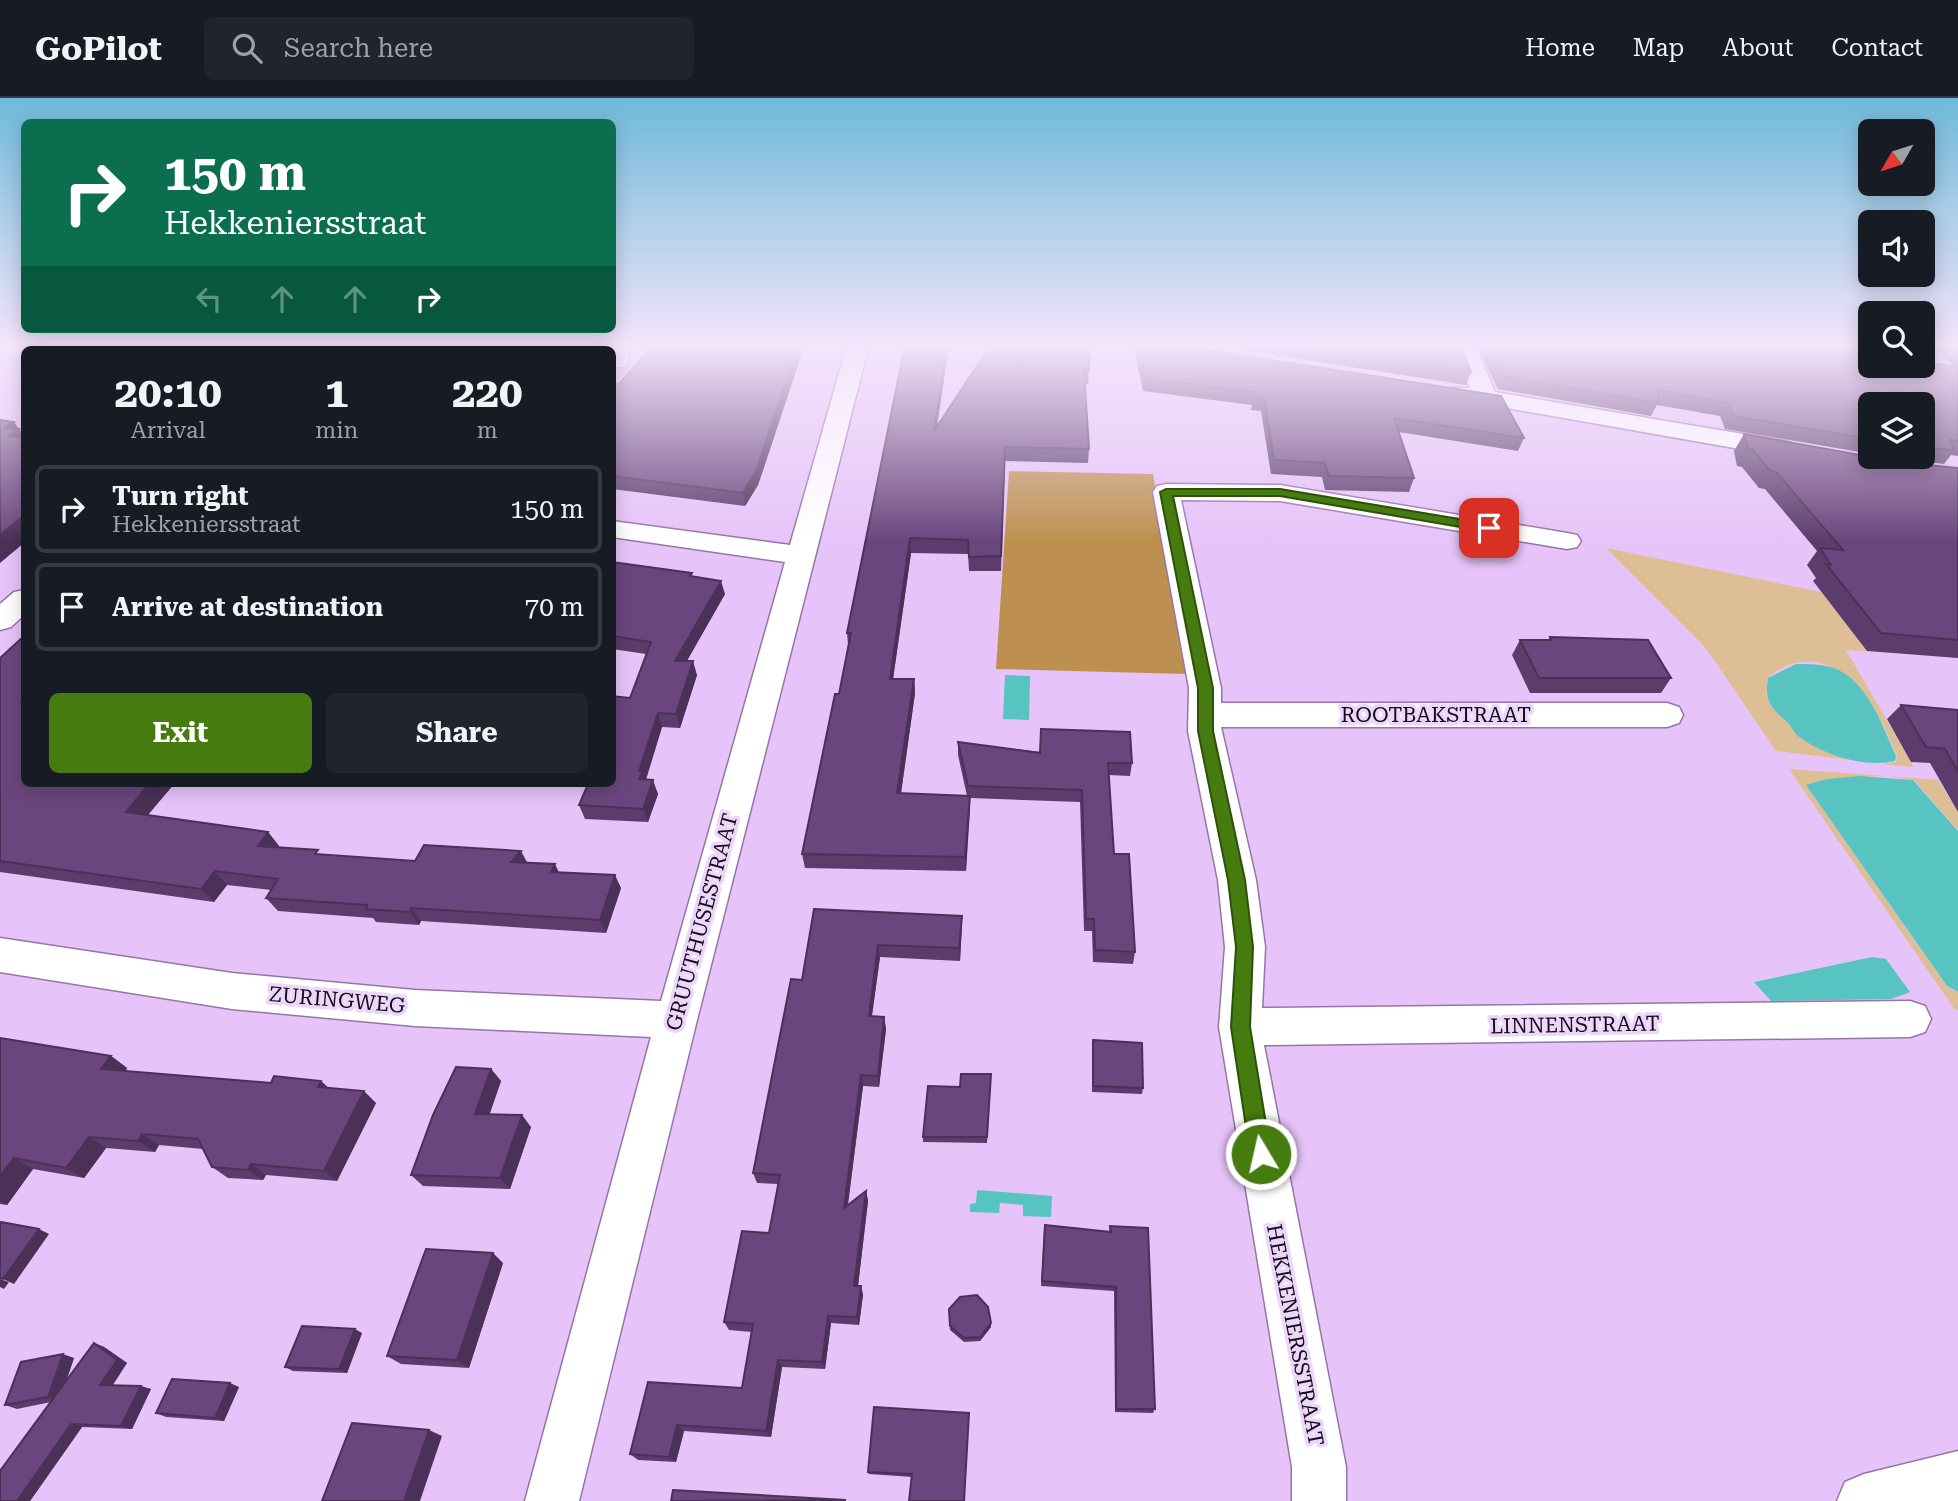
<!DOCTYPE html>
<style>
:root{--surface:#171b24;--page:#20242c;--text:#f1f3f6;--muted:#9ea1a6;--line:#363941;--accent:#467c0f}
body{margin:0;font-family:"Roboto Serif",serif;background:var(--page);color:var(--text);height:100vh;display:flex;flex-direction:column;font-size:26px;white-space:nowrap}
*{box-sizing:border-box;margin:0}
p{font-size:23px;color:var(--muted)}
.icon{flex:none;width:38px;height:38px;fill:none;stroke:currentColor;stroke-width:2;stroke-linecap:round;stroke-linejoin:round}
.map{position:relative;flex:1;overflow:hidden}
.panel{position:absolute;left:21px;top:248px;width:595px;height:441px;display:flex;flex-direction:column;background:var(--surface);border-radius:10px;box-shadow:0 4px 18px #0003}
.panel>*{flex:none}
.top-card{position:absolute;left:21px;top:21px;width:595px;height:214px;border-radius:10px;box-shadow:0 4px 18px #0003;background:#0b6e4f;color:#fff;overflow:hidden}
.needle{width:46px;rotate:231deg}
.buttons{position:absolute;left:1858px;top:21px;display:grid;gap:14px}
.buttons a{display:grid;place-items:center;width:77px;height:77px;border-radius:10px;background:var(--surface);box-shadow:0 4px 18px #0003;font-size:35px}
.pin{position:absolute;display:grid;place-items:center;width:60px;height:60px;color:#fff;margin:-30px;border-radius:14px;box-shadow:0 4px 10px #0006}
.me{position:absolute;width:77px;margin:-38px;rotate:351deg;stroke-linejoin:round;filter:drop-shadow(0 0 5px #0008)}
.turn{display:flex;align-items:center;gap:24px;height:147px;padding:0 28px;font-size:32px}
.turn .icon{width:91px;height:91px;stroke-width:2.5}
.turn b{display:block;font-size:49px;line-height:60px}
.lanes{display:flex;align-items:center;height:66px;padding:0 28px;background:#0003;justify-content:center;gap:35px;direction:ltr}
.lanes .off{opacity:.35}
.eta{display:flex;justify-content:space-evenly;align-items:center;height:119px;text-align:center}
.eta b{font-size:42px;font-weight:700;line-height:49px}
.action{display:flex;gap:14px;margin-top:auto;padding:14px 28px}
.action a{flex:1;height:80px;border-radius:10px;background:var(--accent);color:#fff;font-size:28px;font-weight:700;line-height:80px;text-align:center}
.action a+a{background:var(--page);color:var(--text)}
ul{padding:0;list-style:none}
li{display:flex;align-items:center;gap:21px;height:88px;margin:0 14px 10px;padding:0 14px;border:4px solid var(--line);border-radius:10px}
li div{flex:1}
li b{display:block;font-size:26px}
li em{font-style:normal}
header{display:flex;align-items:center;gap:42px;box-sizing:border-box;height:98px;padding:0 35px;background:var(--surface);border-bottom:2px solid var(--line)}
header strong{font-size:33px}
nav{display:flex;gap:38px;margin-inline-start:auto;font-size:24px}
.search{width:490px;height:63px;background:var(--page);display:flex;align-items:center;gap:18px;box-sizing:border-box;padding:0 24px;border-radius:10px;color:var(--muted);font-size:26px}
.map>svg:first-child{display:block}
.green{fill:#ddbe95}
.forest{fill:#be9050}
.water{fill:#57c4c2}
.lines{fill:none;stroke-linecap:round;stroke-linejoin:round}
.minor-casing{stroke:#9675a7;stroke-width:3}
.minor{fill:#fff;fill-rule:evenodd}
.wall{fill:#5c3c6c}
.shaded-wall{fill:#4b3158}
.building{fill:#6b467e;stroke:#4b3158;stroke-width:2}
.route{fill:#467c0f;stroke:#2e510a;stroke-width:2}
.labels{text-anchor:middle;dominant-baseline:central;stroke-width:7;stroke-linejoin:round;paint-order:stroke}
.street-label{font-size:21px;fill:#15091b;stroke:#ecd7f8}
</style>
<header>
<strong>GoPilot</strong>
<div class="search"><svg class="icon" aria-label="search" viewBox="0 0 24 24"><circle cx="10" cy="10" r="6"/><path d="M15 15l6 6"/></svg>Search here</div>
<nav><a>Home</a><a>Map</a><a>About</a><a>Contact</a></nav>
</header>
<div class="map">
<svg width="1958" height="1403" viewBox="0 0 1958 1403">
<rect width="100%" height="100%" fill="#e6c4f9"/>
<!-- green -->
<g class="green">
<polygon points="74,247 196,247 187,252 66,252"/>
<polygon points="235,247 347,247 372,252 227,252"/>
<path d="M1606,450L1821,494L1867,553L1846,552L1914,669L1882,666L1896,664L1897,658C1877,605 1831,531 1768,579C1763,609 1773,608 1789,626C1806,646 1826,655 1851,662L1776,653L1705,549Z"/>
<polygon points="1789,671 1887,678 1825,681 1806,687 1947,889 1958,895 1958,912 1955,912"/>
<polygon points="1888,678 1938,682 1958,714 1958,732 1914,682"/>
</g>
<!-- forest -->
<polygon class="forest" points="1009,373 1153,376 1186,576 996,571"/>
<!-- water -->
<g class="water">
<path d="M1796,566C1809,566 1822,566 1834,570C1867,582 1883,629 1896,658L1895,663C1864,670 1823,657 1798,638C1793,634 1792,629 1788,625C1772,610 1764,605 1768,580Z"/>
<polygon points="1005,577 1030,578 1029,622 1003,621"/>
<polygon points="1859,678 1913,682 1958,733 1958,894 1947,888 1806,687 1826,681"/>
<polygon points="1872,859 1886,861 1910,894 1891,901 1771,903 1754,884"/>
<polygon points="977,1092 1052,1098 1051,1119 1023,1118 1023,1107 1000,1105 999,1115 970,1114 970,1106 976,1105"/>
</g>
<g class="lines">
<!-- minor casing -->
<g class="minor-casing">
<g id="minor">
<polygon points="609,247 631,247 627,269 612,269 612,252 608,252"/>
<polygon points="847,247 869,247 697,922 579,1403 525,1403 651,939 415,928 232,911 0,874 0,840 232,875 415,892 661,903 785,464 612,439 612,423 790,447"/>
<polygon points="1453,247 1475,247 1495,294 1785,343 1794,346 1798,351 1794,356 1785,359 1450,300 1446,295 1450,290 1470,290"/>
<polygon points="1166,386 1280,387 1567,435 1577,437 1581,443 1577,449 1567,451 1280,403 1181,402 1221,590 1221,605 1667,605 1679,609 1683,617 1679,625 1667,629 1221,629 1256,782 1265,849 1262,910 1910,903 1925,908 1931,921 1925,934 1910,939 1264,947 1346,1369 1346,1403 1292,1403 1292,1369 1219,929 1225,849 1218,782 1188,633 1189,590 1153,394 1157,388"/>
<polygon points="24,492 24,517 11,529 0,532 0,506 14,494"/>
<polygon points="1958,1353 1958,1403 1837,1403 1845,1384 1864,1376"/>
</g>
</g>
<!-- minor -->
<use href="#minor" class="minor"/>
</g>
<!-- wall -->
<g class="wall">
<polygon points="522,247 582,247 578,252 524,252"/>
<polygon points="654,247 802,247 803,252 758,387 745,408 612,391 612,285 619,286"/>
<polygon points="949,247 937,328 991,247 1089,272 1088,286 1085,286 1089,351 1088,365 1005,363 1001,473 969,473 968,456 911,455 893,581 914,581 915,595 901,695 967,698 958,657 958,644 1132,665 1130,678 1109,677 1114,756 1135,854 1133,866 1093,864 1092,833 1084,833 1080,704 970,700 966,773 805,770 802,756 839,596 848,547 847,535"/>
<polygon points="1133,247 1175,247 1524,340 1518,353 1399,334 1414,380 1409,394 1325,392 1322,379 1271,376 1261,313 1251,312 1252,307 1143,293"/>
<polygon points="1212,247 1461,247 1471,274 1466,287"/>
<polygon points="1476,247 1864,247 1871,268 1953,268 1933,247 1958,247 1958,358 1951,357 1944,366 1887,359 1923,359 1923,306 1871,306 1871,356 1725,331 1720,318 1657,307 1651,318 1498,291"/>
<polygon points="1744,336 1908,365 1958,370 1958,560 1867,553 1813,483 1816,480 1807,467 1817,453 1765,391 1759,390 1742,369 1737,368 1734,353"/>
<polygon points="612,464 692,478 725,496 687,563 697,577 680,630 662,629 646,682 658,696 648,724 585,721 579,707 630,600 646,556 612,551"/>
<polygon points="1550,539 1671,580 1661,595 1530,595 1512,557 1520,542 1548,542"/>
<polygon points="0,560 24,686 174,686 148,717 268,734 279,748 278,749 321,757 415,763 527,765 559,774 621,790 606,835 421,823 419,827 376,824 373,820 278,813 266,800 271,792 227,787 214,804 0,774"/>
<polygon points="1901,607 1958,612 1958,714 1930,665 1911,664 1887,621"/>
<polygon points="814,811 962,818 960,863 880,859 872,918 884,919 886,931 879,989 863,988 848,1107 866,1093 868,1103 858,1188 861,1188 863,1197 859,1227 831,1225 825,1271 782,1269 771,1339 684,1333 676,1364 638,1362 630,1356 648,1284 742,1290 752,1234 729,1232 724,1224 769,1135 778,1086 757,1085 753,1075 802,882"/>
<polygon points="0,940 111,958 127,970 126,973 271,985 321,983 328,990 376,1005 337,1083 266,1077 263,1082 228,1080 212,1069 203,1051 159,1047 155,1054 106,1050 84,1080 33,1071 7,1107 0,1106"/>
<polygon points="1093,942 1143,990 1142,996 1092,994 1092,949"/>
<polygon points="491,971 501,983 489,1016 531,1029 510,1091 423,1088 411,1077"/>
<polygon points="991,976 987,1045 923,1044 923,1039 960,989"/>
<polygon points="1110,1128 1155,1311 1153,1315 1115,1314 1114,1193 1041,1188 1044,1132 1109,1133"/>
<polygon points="503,1165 469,1270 401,1266 387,1258"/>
<polygon points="949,1211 991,1225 991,1229 980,1243 964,1244 950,1232"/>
<polygon points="362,1235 347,1275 293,1273 285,1269"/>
<polygon points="94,1245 104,1249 127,1265 113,1287 151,1291 132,1331 82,1329 30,1403 0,1403 51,1304 17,1311 5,1307 74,1260 66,1284"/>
<polygon points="239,1289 224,1323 166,1319 156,1315"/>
<polygon points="874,1309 965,1403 912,1379 869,1376 868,1374"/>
</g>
<!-- shaded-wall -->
<g class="shaded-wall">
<polygon points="566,247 582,247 578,252 567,252"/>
<polygon points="798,247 802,247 803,252 758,387 745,408 743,395"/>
<polygon points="947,247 949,247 934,347 934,333"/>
<polygon points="14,324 24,338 24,353 22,354 5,330"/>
<polygon points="24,417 24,445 0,465 0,437"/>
<polygon points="910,440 911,455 891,595 890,581"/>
<polygon points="721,483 725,496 679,576 675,563"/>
<polygon points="693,563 697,577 680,630 676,616"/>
<polygon points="914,581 915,595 899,709 897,695"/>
<polygon points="658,615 662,629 645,683 639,681 639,673"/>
<polygon points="653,682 658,696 648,724 643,711"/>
<polygon points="149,686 174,686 139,727 126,714"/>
<polygon points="970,698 970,712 966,773 965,759"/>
<polygon points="268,734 279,748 269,761 258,748"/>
<polygon points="521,753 528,766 511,764"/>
<polygon points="555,766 561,779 551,774"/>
<polygon points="215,773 227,787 214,804 201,791"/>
<polygon points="615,777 621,790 606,835 600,822"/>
<polygon points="411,810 421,823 419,827 410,814"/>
<polygon points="962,818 962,830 960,863 959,850"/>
<polygon points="878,847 880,859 870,930 869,918"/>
<polygon points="884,919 886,931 879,989 878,978"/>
<polygon points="111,958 127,970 118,983 101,971"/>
<polygon points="491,971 501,983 486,1027 475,1016"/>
<polygon points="861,977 863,988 846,1119 844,1110"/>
<polygon points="321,983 334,995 318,989"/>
<polygon points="364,993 376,1005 337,1083 324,1073"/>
<polygon points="522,1017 531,1029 510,1091 500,1080"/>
<polygon points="142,1036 159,1047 155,1054 138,1043"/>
<polygon points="89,1039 106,1050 84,1080 66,1070"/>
<polygon points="14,1060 33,1071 7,1107 0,1103 0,1078"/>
<polygon points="251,1066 266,1077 263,1082 248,1072"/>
<polygon points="866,1093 868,1103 857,1196 854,1188"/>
<polygon points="39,1131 49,1136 14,1186 3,1181"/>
<polygon points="493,1155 503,1165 469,1270 457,1262"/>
<polygon points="0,1181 9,1184 4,1191 0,1189"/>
<polygon points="861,1188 863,1197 859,1227 857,1219"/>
<polygon points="828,1218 831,1225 825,1271 822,1264"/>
<polygon points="991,1225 991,1229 980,1243 980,1239"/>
<polygon points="355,1231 362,1235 347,1275 339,1271"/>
<polygon points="94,1245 104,1249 127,1265 110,1290 100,1287"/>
<polygon points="63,1256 74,1260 59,1303 48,1299"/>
<polygon points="778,1262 782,1269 771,1339 766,1333"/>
<polygon points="230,1285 239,1289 224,1323 215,1320"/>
<polygon points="141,1288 151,1291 132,1331 121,1328"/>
<polygon points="71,1326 82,1329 30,1403 17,1403"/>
<polygon points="677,1327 684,1333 676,1364 669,1359"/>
<polygon points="429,1332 442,1338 420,1403 404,1403"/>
</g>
<!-- building -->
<g class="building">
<polygon points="654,247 798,247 756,373 743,395 612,378 612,285 619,286"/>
<polygon points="905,247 947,247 934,333 991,247 1090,247 1089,272 1084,272 1089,351 1005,349 1001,458 969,459 968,442 910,440 890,581 914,581 897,695 970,698 965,759 802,756 835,596 839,596 851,535 847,535"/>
<polygon points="1137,247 1175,247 1501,298 1524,340 1394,320 1414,380 1329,378 1325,365 1274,362 1264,300 1254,298 1255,294 1145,280"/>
<polygon points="1297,247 1461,247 1471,274"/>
<polygon points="1487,247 1864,247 1871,255 1871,268 1923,268 1923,264 1958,269 1958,343 1950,342 1954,352 1923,349 1923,306 1871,306 1871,341 1733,318 1727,305 1658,292 1658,305 1503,278"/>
<polygon points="0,322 14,324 5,330 19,331 9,338 24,340 24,417 0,437"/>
<polygon points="1744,336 1871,359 1908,365 1958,370 1958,542 1881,535 1826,466 1831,467 1820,450 1843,452 1776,374 1770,373 1753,352 1748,351"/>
<polygon points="612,464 692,475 690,478 721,483 675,563 693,563 676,616 658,615 639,673 642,674 639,681 653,682 643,711 579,707 588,686 612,686 612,598 630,600 651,544 612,538"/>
<polygon points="24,538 24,600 21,604 24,604 24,686 149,686 126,714 268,734 258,748 318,752 315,756 415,763 424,747 521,753 511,764 555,766 551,774 615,777 600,822 411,810 410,814 366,811 367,807 266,800 278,781 215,773 201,791 0,763 0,560"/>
<polygon points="1550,539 1648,542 1671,580 1539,580 1520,542 1551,542"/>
<polygon points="1901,607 1958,612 1958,673 1945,651 1926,649"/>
<polygon points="1041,631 1130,634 1132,665 1108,665 1114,756 1129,756 1135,854 1095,852 1094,821 1086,821 1082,692 968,688 958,644 1040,655"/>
<polygon points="814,811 962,818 959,850 878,847 869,918 884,919 878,978 861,977 844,1110 866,1093 854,1188 861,1188 857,1219 828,1218 822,1264 778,1262 766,1333 677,1327 669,1359 630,1356 648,1284 742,1290 753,1226 724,1224 742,1133 769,1135 780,1077 753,1075 791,881 802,882"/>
<polygon points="0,940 111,958 101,971 271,985 274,978 321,983 318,989 364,993 324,1073 251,1066 248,1072 212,1069 198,1041 142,1036 138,1043 89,1039 66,1070 14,1060 0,1078"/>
<polygon points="1093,942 1142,945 1143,990 1093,988"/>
<polygon points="456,969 491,971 475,1016 522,1017 500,1080 411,1077 433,1017"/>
<polygon points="961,976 991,976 987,1039 923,1039 928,988 960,989"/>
<polygon points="1,1124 39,1131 3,1181 0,1180 0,1126"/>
<polygon points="1045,1127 1111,1134 1110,1128 1148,1130 1155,1311 1116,1311 1116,1189 1042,1183"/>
<polygon points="426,1151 493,1155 457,1262 387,1258"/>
<polygon points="977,1197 988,1209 991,1225 980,1239 964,1240 950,1228 949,1211 960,1199"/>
<polygon points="302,1228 355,1231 339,1271 285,1269"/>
<polygon points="94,1245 117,1262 100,1287 141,1288 121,1328 71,1326 17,1403 0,1403 0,1373"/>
<polygon points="63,1256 48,1299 5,1307 21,1264"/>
<polygon points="172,1281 230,1285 215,1320 156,1315"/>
<polygon points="874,1309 969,1315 964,1403 909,1403 912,1376 868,1374"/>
<polygon points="352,1325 429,1332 404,1403 322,1403"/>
<polygon points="673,1392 846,1402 671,1403"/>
</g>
<!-- sky -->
<linearGradient id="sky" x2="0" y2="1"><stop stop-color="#6ebad9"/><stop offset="0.56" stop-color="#f4e4fc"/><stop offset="1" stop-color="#f4e4fc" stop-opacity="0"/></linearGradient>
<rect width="1958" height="443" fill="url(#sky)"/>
<!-- route -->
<polygon class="route" points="1280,391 1489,426 1495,430 1489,434 1280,398 1173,398 1213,590 1213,633 1245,782 1253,849 1250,929 1271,1056 1268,1063 1261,1066 1253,1063 1250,1056 1231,929 1236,849 1228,782 1198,633 1198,590 1160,394 1166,391"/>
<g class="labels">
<!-- street labels -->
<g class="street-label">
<text x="1436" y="617">ROOTBAKSTRAAT</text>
<text transform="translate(702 824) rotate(-75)">GRUUTHUSESTRAAT</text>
<text transform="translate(337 902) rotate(5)">ZURINGWEG</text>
<text transform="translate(1575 927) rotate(-1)">LINNENSTRAAT</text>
<text transform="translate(1295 1237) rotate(79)">HEKKENIERSSTRAAT</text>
</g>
</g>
</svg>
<div class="buttons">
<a><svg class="needle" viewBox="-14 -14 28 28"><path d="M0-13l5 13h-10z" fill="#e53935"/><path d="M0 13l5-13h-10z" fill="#9ea1a6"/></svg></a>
<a><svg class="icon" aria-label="sound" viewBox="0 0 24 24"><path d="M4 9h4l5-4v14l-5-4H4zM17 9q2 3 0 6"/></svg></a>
<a><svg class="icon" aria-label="search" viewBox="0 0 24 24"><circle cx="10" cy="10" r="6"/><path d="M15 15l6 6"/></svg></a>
<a><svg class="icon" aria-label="layers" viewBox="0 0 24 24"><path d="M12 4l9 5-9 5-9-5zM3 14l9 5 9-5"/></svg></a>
</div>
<div class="pin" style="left:1489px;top:430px;background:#d93025"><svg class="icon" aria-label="arrive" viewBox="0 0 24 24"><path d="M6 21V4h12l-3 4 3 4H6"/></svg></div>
<svg class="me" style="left:1261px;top:1056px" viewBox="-20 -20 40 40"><circle r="17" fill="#467c0f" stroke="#fff" stroke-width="3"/><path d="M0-11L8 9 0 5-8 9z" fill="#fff"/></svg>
<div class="top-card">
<div class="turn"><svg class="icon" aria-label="right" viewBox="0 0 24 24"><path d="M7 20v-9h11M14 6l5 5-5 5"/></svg><div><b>150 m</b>Hekkeniersstraat</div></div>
<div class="lanes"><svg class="icon off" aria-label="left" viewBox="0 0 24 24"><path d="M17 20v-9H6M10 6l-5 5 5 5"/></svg><svg class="icon off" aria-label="ahead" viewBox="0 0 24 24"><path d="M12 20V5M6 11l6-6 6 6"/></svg><svg class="icon off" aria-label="ahead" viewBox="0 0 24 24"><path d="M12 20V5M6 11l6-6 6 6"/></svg><svg class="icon" aria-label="right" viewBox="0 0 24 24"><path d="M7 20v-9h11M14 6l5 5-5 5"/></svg></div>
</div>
<section class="panel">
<div class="eta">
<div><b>20:10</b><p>Arrival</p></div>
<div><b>1</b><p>min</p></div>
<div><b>220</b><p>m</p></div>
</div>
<ul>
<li><svg class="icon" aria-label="right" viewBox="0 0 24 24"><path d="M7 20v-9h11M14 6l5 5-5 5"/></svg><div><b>Turn right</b><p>Hekkeniersstraat</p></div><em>150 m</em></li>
<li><svg class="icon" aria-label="arrive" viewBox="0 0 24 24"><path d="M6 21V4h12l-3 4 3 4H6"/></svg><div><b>Arrive at destination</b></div><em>70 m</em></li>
</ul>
<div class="action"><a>Exit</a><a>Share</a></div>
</section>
</div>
